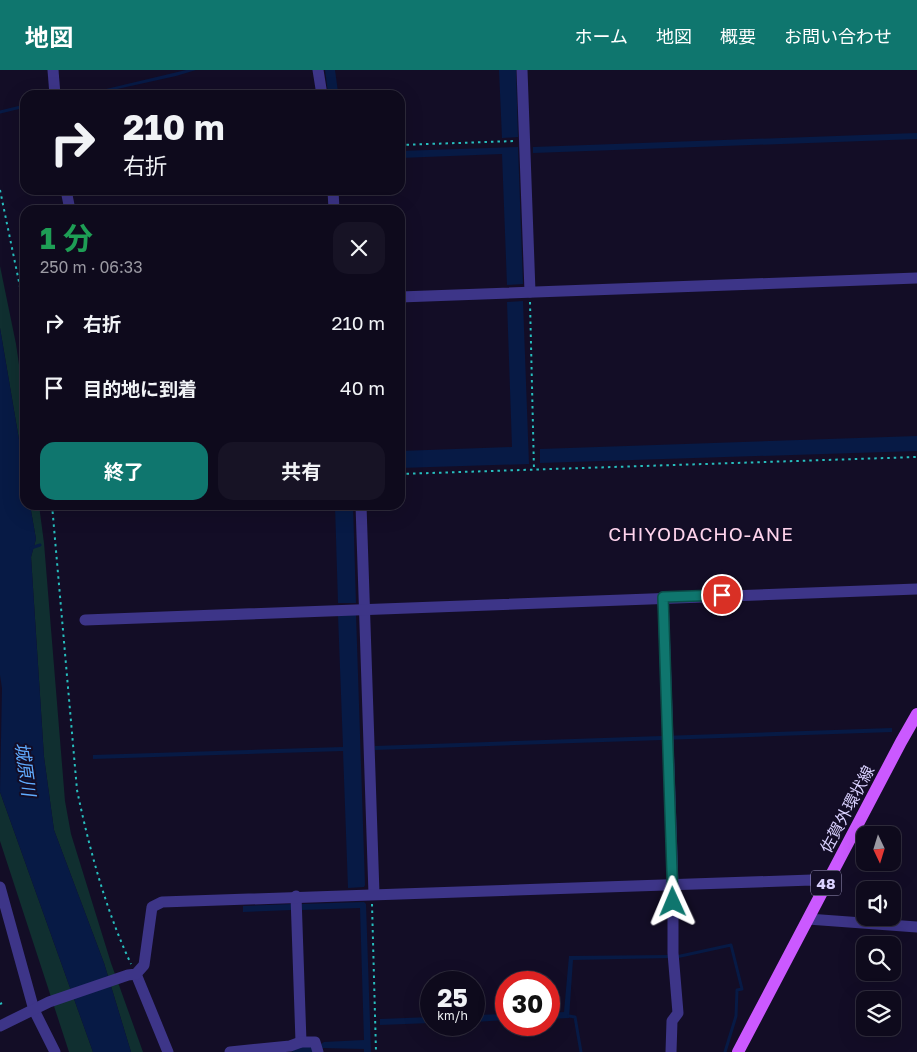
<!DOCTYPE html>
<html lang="ja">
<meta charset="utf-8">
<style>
:root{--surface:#0e0a1c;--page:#171325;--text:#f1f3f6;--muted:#9b9aa3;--line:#2e2b3b;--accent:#0f766e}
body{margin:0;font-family:"Golos Text","Noto Sans JP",sans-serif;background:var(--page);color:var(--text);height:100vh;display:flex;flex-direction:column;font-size:19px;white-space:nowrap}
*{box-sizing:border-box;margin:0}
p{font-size:16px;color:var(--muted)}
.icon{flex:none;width:28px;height:28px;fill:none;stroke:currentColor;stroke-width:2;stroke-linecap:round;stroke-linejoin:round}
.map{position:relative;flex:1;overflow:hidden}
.sheet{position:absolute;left:20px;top:135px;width:385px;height:305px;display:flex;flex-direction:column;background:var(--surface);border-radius:15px;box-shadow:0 5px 20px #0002,0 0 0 1px var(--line)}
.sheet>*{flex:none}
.guide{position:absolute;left:20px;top:20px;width:385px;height:105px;border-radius:15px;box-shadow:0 5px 20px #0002,0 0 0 1px var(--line);background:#0e0a1c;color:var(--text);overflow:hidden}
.needle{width:32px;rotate:176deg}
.controls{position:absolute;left:856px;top:756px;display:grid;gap:10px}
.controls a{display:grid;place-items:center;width:45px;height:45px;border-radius:10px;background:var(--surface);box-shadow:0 5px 20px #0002,0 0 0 1px var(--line);font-size:25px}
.speed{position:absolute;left:420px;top:901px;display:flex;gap:10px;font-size:25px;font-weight:700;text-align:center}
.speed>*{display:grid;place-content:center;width:65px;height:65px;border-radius:50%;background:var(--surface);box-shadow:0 5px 20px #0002,0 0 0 1px var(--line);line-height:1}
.speed small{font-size:12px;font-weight:400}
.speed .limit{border:8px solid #d22;background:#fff;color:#111}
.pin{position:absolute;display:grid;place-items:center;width:42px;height:42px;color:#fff;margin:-21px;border:2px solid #fff;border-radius:50%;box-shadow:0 1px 5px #0007}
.me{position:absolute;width:55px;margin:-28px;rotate:359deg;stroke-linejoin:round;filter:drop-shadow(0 0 4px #0008)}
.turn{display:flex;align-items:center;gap:18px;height:105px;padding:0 20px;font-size:22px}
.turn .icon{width:65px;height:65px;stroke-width:2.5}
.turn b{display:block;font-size:35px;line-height:42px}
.round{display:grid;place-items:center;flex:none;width:52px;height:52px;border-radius:15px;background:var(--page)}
.headline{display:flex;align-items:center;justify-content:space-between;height:85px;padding:0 20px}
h1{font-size:30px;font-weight:700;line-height:38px;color:#1e9e55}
.button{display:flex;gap:10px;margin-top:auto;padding:10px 20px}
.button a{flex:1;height:58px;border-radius:15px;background:var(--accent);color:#fff;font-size:20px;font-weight:700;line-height:58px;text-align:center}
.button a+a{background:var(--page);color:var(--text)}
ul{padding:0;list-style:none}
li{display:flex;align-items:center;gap:15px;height:65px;padding:0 20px}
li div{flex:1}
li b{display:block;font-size:19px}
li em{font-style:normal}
header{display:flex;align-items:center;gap:30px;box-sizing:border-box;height:70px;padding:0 25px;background:var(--accent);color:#fff}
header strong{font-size:24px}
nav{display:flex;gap:28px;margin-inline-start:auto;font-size:18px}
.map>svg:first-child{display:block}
.green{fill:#102f30}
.water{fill:#071a45}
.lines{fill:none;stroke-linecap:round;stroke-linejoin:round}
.stream{stroke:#071a45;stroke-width:3}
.path{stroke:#27bebe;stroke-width:2;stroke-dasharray:2.5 4;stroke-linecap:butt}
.street{stroke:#3d3588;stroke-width:11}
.primary{stroke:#cb59ff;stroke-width:12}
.route-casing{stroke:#0a4d48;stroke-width:12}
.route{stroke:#0f766e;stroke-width:9}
.labels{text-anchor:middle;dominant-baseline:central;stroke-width:4;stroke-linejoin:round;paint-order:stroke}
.shield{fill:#130d26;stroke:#9e97be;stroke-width:1}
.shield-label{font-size:15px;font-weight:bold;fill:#dad2ff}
.street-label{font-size:16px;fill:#dad2ff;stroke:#130d26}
.water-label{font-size:18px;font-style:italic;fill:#60acff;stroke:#130d26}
.quarter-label{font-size:19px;letter-spacing:1px;fill:#ffd4ed;stroke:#130d26}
</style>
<header>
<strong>地図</strong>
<nav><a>ホーム</a><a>地図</a><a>概要</a><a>お問い合わせ</a></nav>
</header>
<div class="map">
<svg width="917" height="982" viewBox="0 0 917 982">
<rect width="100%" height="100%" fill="#130d26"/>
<!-- green -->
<g class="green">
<polygon points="0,196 16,274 25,336 25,405 0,258"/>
<polygon points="30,435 39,435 44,473 65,731 71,764 111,893 143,982 131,982 104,893 54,760 44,687 31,487 36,469"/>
<polygon points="0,722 93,982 69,982 0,771"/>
</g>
<!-- water -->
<g class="water">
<polygon points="186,0 196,0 176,6 90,25 81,25"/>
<polygon points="325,0 335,0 338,22 328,23"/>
<polygon points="499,0 516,0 518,67 502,68"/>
<polygon points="917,63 917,69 533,83 533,77"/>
<polygon points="518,77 523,214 507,215 502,84 400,88 400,81"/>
<polygon points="523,231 529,394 400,398 400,381 512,377 507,232"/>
<polygon points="0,258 25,405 25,435 30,435 36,469 31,487 44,687 54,760 104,893 131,982 93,982 0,722 2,618 0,605"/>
<polygon points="917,366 917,381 540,393 540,379"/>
<polygon points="335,435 353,435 356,533 338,533"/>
<polygon points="356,544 365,815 364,817 348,818 343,681 93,689 93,685 343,677 338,545"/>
<polygon points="892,658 892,662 375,680 375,676"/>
<polygon points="364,832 366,834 371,982 364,982 364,979 323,978 315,982 292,982 294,978 321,974 324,972 364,970 360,838 302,840 301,834"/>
<polygon points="292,834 292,840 243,842 243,836"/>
<polygon points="670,885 670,888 573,890 569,948 549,949 549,943 564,942 569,886"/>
<polygon points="506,944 506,950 474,952 474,945"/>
<polygon points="431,947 431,953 380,955 380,949"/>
</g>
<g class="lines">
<!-- stream -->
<g class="stream">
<polyline points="0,42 25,36"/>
<polyline points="31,478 40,475"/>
<polyline points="676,887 731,875 742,919 737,920 736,946 725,982"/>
<polyline points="569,946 575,947 581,982"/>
</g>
<!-- path -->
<g class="path">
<polyline points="400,75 515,71"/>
<polyline points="0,120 25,241"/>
<polyline points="530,232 534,400"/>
<polyline points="400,404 917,387"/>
<path d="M52,435L77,720C89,778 106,841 131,894"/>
<polyline points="372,834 376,982"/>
<polyline points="0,934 2,933"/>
</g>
<!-- street -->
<g class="street">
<polyline points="53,0 55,25"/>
<polyline points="318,0 322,25"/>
<polyline points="522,0 530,222"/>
<polyline points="66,120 70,140"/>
<polyline points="333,120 334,140"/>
<polyline points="400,227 917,208"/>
<polyline points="361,435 374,824"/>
<polyline points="663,527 673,814 673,883 678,943 672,951 671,982"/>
<polyline points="85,550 917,519"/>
<polyline points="0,817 34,940 55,982"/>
<polyline points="296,826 301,972"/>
<polyline points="808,849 917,857"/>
<polyline points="136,904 168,982"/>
<polyline points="0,956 49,932 128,905 136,904 144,895 152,837 162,832 812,810 827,812"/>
<polyline points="230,982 290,976 301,972 315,972 318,982"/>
</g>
<!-- primary -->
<polyline class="primary" points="738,982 901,672 917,644"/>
</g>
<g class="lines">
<!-- route casing -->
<g class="route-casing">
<polyline id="route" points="673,832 663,527 722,525"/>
</g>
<!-- route -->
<use href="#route" class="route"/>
</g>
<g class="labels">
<!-- shield labels -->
<rect class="shield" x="811" y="800.5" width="30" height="25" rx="4"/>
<g class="shield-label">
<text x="826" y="813">48</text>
</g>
<!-- street labels -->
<g class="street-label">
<text transform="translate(847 739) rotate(-62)">佐賀外環状線</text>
</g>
<!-- water labels -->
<g class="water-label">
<text transform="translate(26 699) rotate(82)">城原川</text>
</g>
<!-- quarter labels -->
<g class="quarter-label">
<text x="701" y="463">CHIYODACHO-ANE</text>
</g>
</g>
</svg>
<div class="controls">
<a><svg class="needle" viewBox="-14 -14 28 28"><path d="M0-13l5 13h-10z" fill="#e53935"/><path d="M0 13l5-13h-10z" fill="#9b9aa3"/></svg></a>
<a><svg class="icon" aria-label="sound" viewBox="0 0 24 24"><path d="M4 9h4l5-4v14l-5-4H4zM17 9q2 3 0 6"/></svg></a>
<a><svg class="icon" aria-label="search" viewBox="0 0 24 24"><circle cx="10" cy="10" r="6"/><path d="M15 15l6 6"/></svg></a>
<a><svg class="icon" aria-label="layers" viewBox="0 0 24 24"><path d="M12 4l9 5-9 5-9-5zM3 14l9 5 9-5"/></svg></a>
</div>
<div class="speed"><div>25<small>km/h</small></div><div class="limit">30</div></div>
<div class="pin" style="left:722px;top:525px;background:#d93025"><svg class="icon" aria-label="arrive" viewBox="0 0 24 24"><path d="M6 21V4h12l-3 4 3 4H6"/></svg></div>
<svg class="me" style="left:673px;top:832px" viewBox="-20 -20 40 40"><path d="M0-17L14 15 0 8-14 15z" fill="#0f766e" stroke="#fff" stroke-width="4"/></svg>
<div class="guide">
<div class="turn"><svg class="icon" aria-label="right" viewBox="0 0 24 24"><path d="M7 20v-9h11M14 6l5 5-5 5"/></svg><div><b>210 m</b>右折</div></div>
</div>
<section class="sheet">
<div class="headline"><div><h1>1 分</h1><p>250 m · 06:33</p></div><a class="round"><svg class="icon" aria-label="close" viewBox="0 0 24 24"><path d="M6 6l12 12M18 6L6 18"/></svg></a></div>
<ul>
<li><svg class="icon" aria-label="right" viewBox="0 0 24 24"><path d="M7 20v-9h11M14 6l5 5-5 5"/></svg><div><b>右折</b></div><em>210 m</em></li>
<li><svg class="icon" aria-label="arrive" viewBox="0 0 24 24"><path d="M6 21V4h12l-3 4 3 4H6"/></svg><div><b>目的地に到着</b></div><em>40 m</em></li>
</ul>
<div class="button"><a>終了</a><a>共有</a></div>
</section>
</div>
